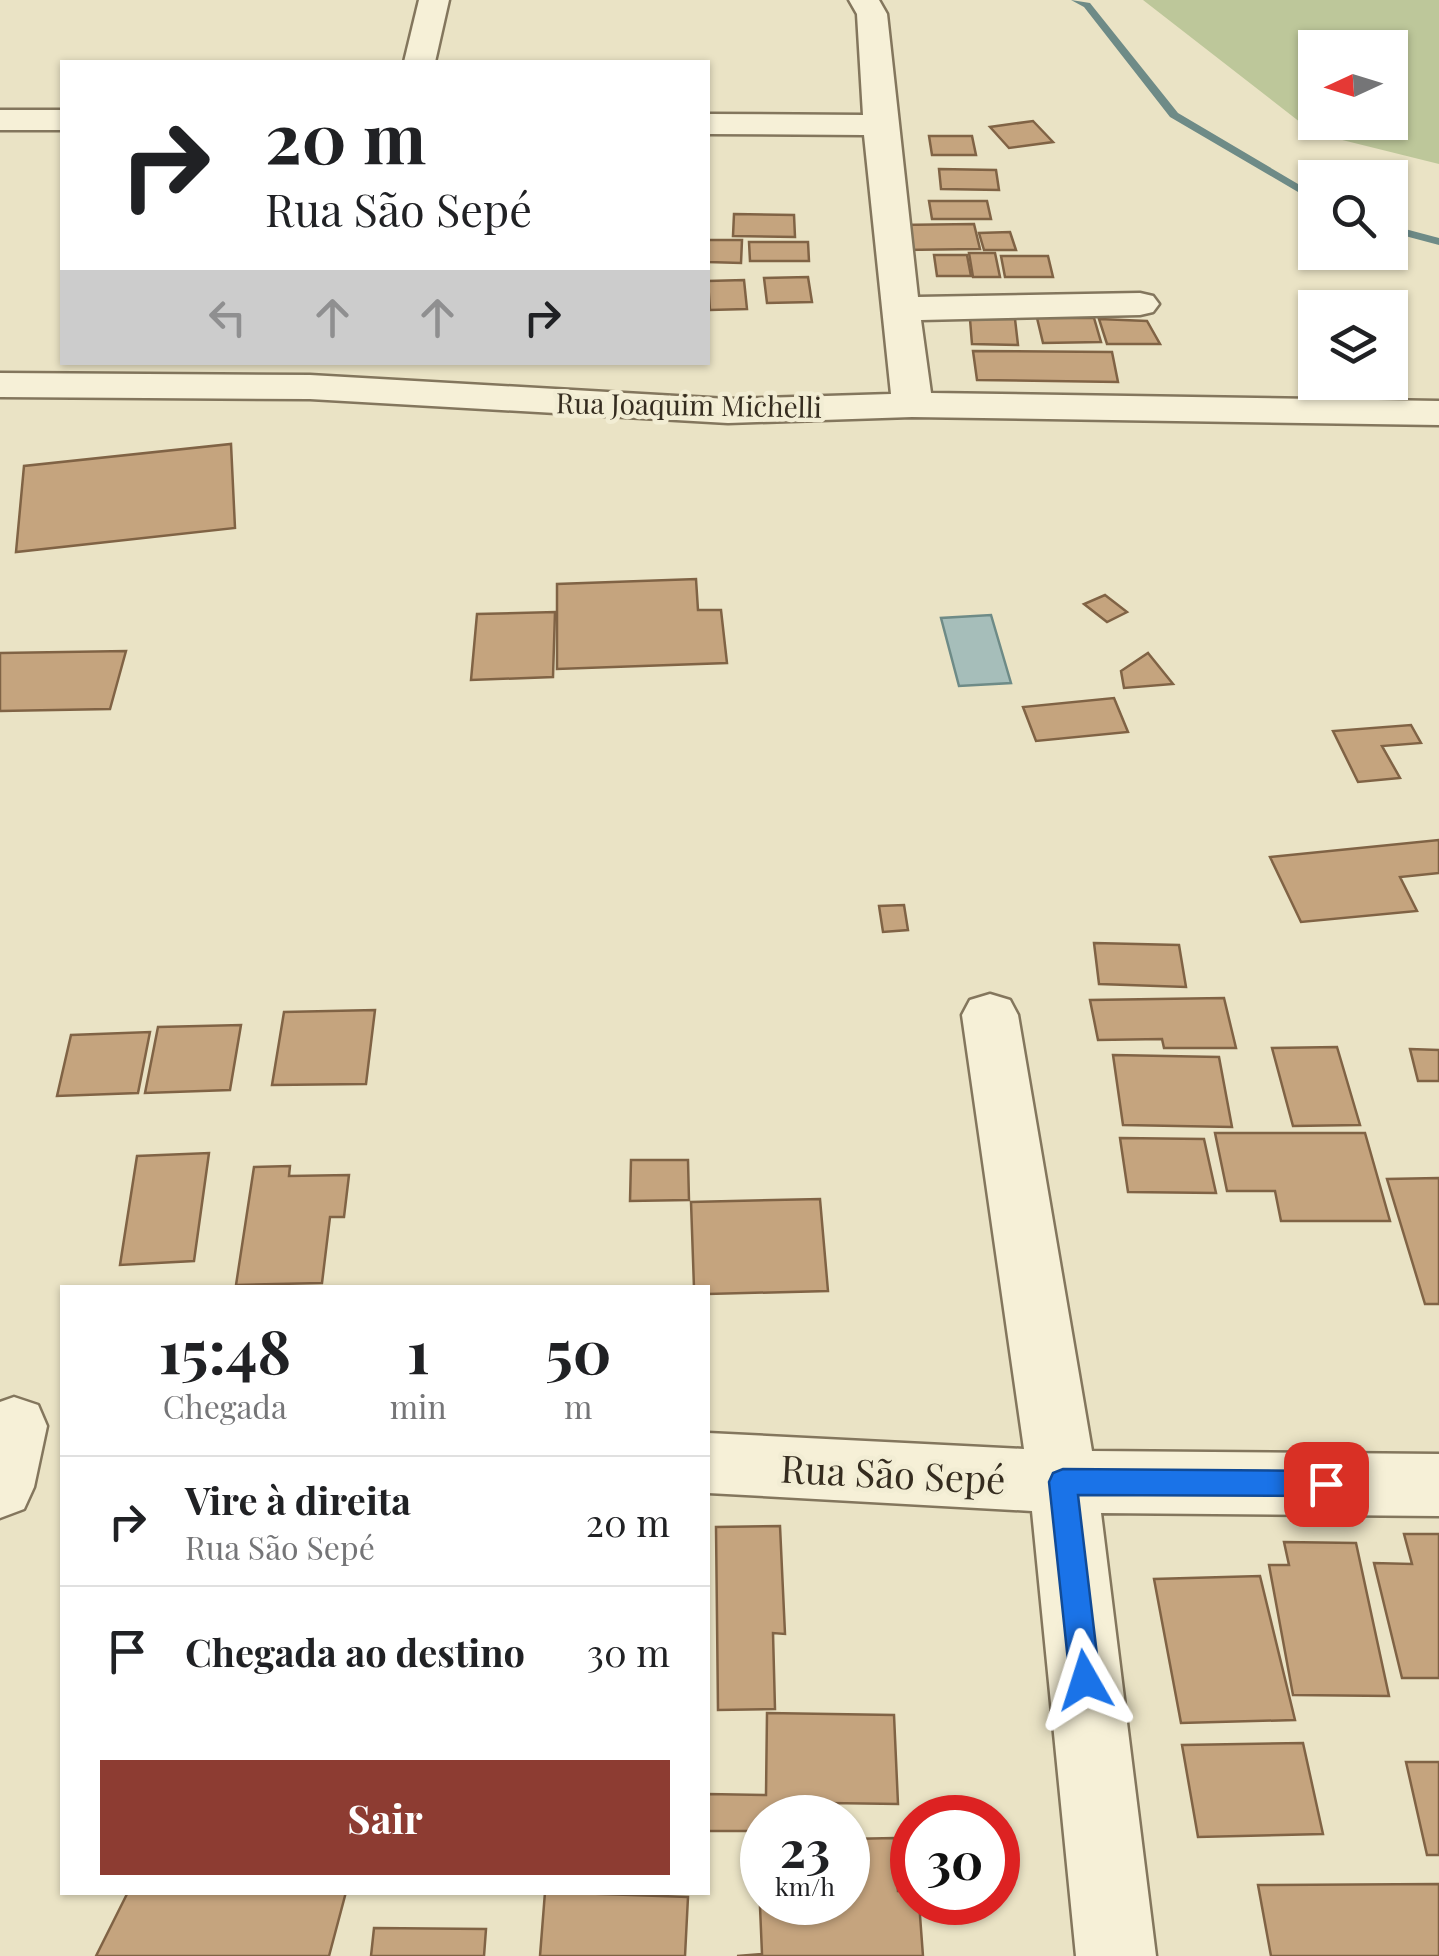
<!DOCTYPE html>
<html lang="pt">
<meta charset="utf-8">
<style>
:root{--surface:#fff;--page:#f6f6f6;--text:#202124;--muted:#757577;--line:#e0e0e0;--accent:#8d3c32}
body{margin:0;font-family:"Playfair Display",serif;background:var(--page);color:var(--text);height:100vh;display:flex;flex-direction:column;font-size:38px;white-space:nowrap}
*{box-sizing:border-box;margin:0}
p{font-size:32px;color:var(--muted)}
.icon{flex:none;width:55px;height:55px;fill:none;stroke:currentColor;stroke-width:2;stroke-linecap:round;stroke-linejoin:round}
.map{position:relative;flex:1;overflow:hidden}
.details{position:absolute;left:60px;top:1285px;width:650px;height:610px;display:flex;flex-direction:column;background:var(--surface);border-radius:0px;box-shadow:0 2px 8px #0004}
.details>*{flex:none}
.banner{position:absolute;left:60px;top:60px;width:650px;height:305px;border-radius:0px;box-shadow:0 2px 8px #0004;background:#fff;color:var(--text);overflow:hidden}
.needle{width:65px;rotate:266deg}
.fabs{position:absolute;left:1298px;top:30px;display:grid;gap:20px}
.fabs a{display:grid;place-items:center;width:110px;height:110px;border-radius:0px;background:var(--surface);box-shadow:0 2px 8px #0004;font-size:50px}
.speed{position:absolute;left:740px;top:1795px;display:flex;gap:20px;font-size:50px;font-weight:700;text-align:center}
.speed>*{display:grid;place-content:center;width:130px;height:130px;border-radius:50%;background:var(--surface);box-shadow:0 2px 8px #0004;line-height:1}
.speed small{font-size:25px;font-weight:400}
.speed .limit{border:15px solid #d22;background:#fff;color:#111}
.pin{position:absolute;display:grid;place-items:center;width:85px;height:85px;color:#fff;margin:-42px;border-radius:20px;box-shadow:0 5px 15px #0006}
.me{position:absolute;width:110px;margin:-55px;rotate:354deg;stroke-linejoin:round;filter:drop-shadow(0 0 8px #0008)}
.turn{display:flex;align-items:center;gap:35px;height:210px;padding:0 40px;font-size:45px}
.turn .icon{width:130px;height:130px;stroke-width:2.5}
.turn b{display:block;font-size:70px;line-height:85px}
.lanes{display:flex;align-items:center;height:95px;padding:0 40px;background:#0003;justify-content:center;gap:50px;direction:ltr}
.lanes .off{opacity:.35}
.eta{display:flex;justify-content:space-evenly;align-items:center;height:170px;text-align:center}
.eta b{font-size:60px;font-weight:700;line-height:70px}
.action{display:flex;gap:20px;margin-top:auto;padding:20px 40px}
.action a{flex:1;height:115px;border-radius:0px;background:var(--accent);color:#fff;font-size:40px;font-weight:700;line-height:115px;text-align:center}
ul{padding:0;list-style:none}
li{display:flex;align-items:center;gap:30px;height:130px;padding:0 40px;border-top:2px solid var(--line)}
li div{flex:1}
li b{display:block;font-size:38px}
li em{font-style:normal}
.map>svg:first-child{display:block}
.green{fill:#bdc79a;fill-rule:evenodd}
.water{fill:#a6beba;stroke:#6e8b87;stroke-width:2.5}
.lines{fill:none;stroke-linecap:round;stroke-linejoin:round}
.stream{fill:#6e8b87;fill-rule:evenodd}
.building{fill:#c5a47e;stroke:#806345;stroke-width:2.5}
.minor-casing{stroke:#83765d;stroke-width:5}
.minor{fill:#f6f0d7;fill-rule:evenodd}
.route{fill:#1a73e8;stroke:#114b97;stroke-width:2.5}
.labels{text-anchor:middle;dominant-baseline:central;stroke-width:9;stroke-linejoin:round;paint-order:stroke}
.far-street-label{font-size:28px;fill:#352c1f;stroke:#f2edd4}
.near-street-label{font-size:38px;fill:#352c1f;stroke:#f2edd4}
</style>
<div class="map">
<svg width="1439" height="1956" viewBox="0 0 1439 1956">
<rect width="100%" height="100%" fill="#eae3c5"/>
<!-- green -->
<path class="green" d="M1143,0H1439V164L1314,133ZM1315,48H1390V122H1315Z"/>
<!-- water -->
<polygon class="water" points="991,615 1011,683 959,686 941,618"/>
<g class="lines">
<!-- stream -->
<g class="stream">
<polygon points="1071,0 1090,3 1178,113 1315,194 1315,202 1170,117 1084,7"/>
<polygon points="1390,225 1439,238 1439,245 1390,232"/>
</g>
</g>
<!-- building -->
<g class="building">
<polygon points="1033,121 1053,142 1009,148 990,127"/>
<polygon points="929,136 972,136 976,155 932,155"/>
<polygon points="939,169 996,170 999,190 941,189"/>
<polygon points="929,201 987,201 991,219 932,219"/>
<polygon points="734,214 794,215 795,237 733,236"/>
<polygon points="974,224 980,249 901,250 897,225"/>
<polygon points="1010,232 1016,250 984,250 979,233"/>
<polygon points="708,240 742,240 741,263 708,262"/>
<polygon points="749,242 808,242 809,261 750,261"/>
<polygon points="969,253 995,253 1000,277 973,277"/>
<polygon points="934,255 967,255 971,276 937,276"/>
<polygon points="1001,256 1048,256 1053,277 1005,277"/>
<polygon points="808,277 812,302 767,303 764,278"/>
<polygon points="744,280 747,309 710,310 708,281"/>
<polygon points="1037,318 1094,318 1101,342 1043,343"/>
<polygon points="970,319 1015,319 1018,345 972,344"/>
<polygon points="1099,319 1147,321 1160,344 1107,344"/>
<polygon points="973,351 1112,352 1118,382 977,380"/>
<polygon points="231,444 235,528 16,552 24,466"/>
<polygon points="696,579 698,610 721,610 727,663 557,669 557,584"/>
<polygon points="1105,595 1127,612 1107,622 1084,604"/>
<polygon points="555,612 553,677 471,680 477,614"/>
<polygon points="126,651 110,709 0,711 0,653"/>
<polygon points="1148,653 1173,684 1124,688 1121,671"/>
<polygon points="1114,698 1128,732 1036,741 1023,707"/>
<polygon points="1411,725 1421,743 1382,746 1400,778 1358,782 1333,731"/>
<polygon points="1439,840 1439,873 1400,877 1417,911 1301,922 1270,857"/>
<polygon points="904,905 908,930 883,932 879,906"/>
<polygon points="1094,943 1179,945 1186,987 1099,984"/>
<polygon points="1224,998 1236,1048 1164,1048 1162,1039 1098,1040 1090,1000"/>
<polygon points="375,1010 366,1084 272,1085 284,1012"/>
<polygon points="241,1025 230,1090 145,1093 158,1027"/>
<polygon points="150,1032 138,1093 57,1096 71,1035"/>
<polygon points="1337,1047 1360,1125 1293,1126 1272,1048"/>
<polygon points="1410,1049 1439,1050 1439,1081 1418,1081"/>
<polygon points="1113,1055 1219,1057 1232,1127 1123,1125"/>
<polygon points="1215,1133 1365,1133 1390,1221 1281,1221 1275,1191 1227,1191"/>
<polygon points="1120,1138 1204,1139 1216,1193 1128,1192"/>
<polygon points="209,1153 194,1261 120,1265 137,1156"/>
<polygon points="631,1160 688,1160 689,1200 630,1201"/>
<polygon points="290,1166 289,1176 349,1175 344,1217 330,1217 322,1283 236,1285 254,1167"/>
<polygon points="1439,1178 1439,1304 1425,1304 1387,1179"/>
<polygon points="820,1199 828,1291 708,1294 708,1288 694,1288 691,1202"/>
<polygon points="780,1526 785,1634 773,1633 775,1709 718,1710 716,1527"/>
<polygon points="1404,1534 1439,1534 1439,1678 1402,1678 1374,1563 1412,1564"/>
<polygon points="1284,1542 1356,1543 1389,1696 1293,1695 1269,1565 1289,1565"/>
<polygon points="1260,1576 1295,1720 1181,1723 1154,1579"/>
<polygon points="767,1713 894,1715 898,1804 829,1803 830,1818 762,1818 762,1831 708,1831 708,1794 766,1795"/>
<polygon points="1303,1743 1323,1834 1198,1837 1182,1745"/>
<polygon points="1406,1762 1439,1762 1439,1855 1427,1855"/>
<polygon points="894,1838 898,1891 912,1891 912,1902 919,1902 923,1956 737,1956 762,1954 759,1883 762,1883 762,1902 848,1902 848,1839"/>
<polygon points="1439,1884 1439,1956 1271,1956 1258,1885"/>
<polygon points="128,1892 346,1892 329,1956 96,1956"/>
<polygon points="545,1892 688,1897 685,1956 540,1956"/>
<polygon points="374,1928 486,1929 484,1956 371,1956"/>
</g>
<g class="lines">
<!-- minor casing -->
<g class="minor-casing">
<g id="minor">
<polygon points="419,0 449,0 435,62 404,62"/>
<polygon points="849,0 879,0 887,14 918,297 1140,293 1153,296 1159,304 1153,312 1140,315 921,320 931,393 1439,401 1439,425 912,417 728,423 310,399 0,397 0,373 310,375 728,399 891,394 864,135 708,134 708,114 863,115 857,14"/>
<rect x="0" y="110" width="62" height="20"/>
<polygon points="990,994 1010,1000 1018,1015 1092,1451 1439,1454 1439,1516 1101,1513 1156,1956 1076,1956 1032,1511 708,1493 708,1433 1024,1449 962,1015 970,1000"/>
<polygon points="14,1397 38,1405 47,1426 34,1487 24,1509 0,1518 0,1402"/>
</g>
</g>
<!-- minor -->
<use href="#minor" class="minor"/>
</g>
<!-- route -->
<polygon class="route" points="1063,1469 1326,1471 1336,1475 1340,1484 1336,1493 1326,1496 1078,1495 1100,1680 1096,1690 1085,1694 1074,1690 1070,1680 1049,1482 1053,1473"/>
<g class="labels">
<!-- far-street labels -->
<g class="far-street-label">
<text transform="translate(689 404) rotate(1)">Rua Joaquim Michelli</text>
</g>
<!-- near-street labels -->
<g class="near-street-label">
<text transform="translate(893 1473) rotate(3)">Rua São Sepé</text>
</g>
</g>
</svg>
<div class="fabs">
<a><svg class="needle" viewBox="-14 -14 28 28"><path d="M0-13l5 13h-10z" fill="#e53935"/><path d="M0 13l5-13h-10z" fill="#757577"/></svg></a>
<a><svg class="icon" aria-label="search" viewBox="0 0 24 24"><circle cx="10" cy="10" r="6"/><path d="M15 15l6 6"/></svg></a>
<a><svg class="icon" aria-label="layers" viewBox="0 0 24 24"><path d="M12 4l9 5-9 5-9-5zM3 14l9 5 9-5"/></svg></a>
</div>
<div class="speed"><div>23<small>km/h</small></div><div class="limit">30</div></div>
<div class="pin" style="left:1326px;top:1484px;background:#d93025"><svg class="icon" aria-label="arrive" viewBox="0 0 24 24"><path d="M6 21V4h12l-3 4 3 4H6"/></svg></div>
<svg class="me" style="left:1085px;top:1680px" viewBox="-20 -20 40 40"><path d="M0-17L14 15 0 8-14 15z" fill="#1a73e8" stroke="#fff" stroke-width="4"/></svg>
<div class="banner">
<div class="turn"><svg class="icon" aria-label="right" viewBox="0 0 24 24"><path d="M7 20v-9h11M14 6l5 5-5 5"/></svg><div><b>20 m</b>Rua São Sepé</div></div>
<div class="lanes"><svg class="icon off" aria-label="left" viewBox="0 0 24 24"><path d="M17 20v-9H6M10 6l-5 5 5 5"/></svg><svg class="icon off" aria-label="ahead" viewBox="0 0 24 24"><path d="M12 20V5M6 11l6-6 6 6"/></svg><svg class="icon off" aria-label="ahead" viewBox="0 0 24 24"><path d="M12 20V5M6 11l6-6 6 6"/></svg><svg class="icon" aria-label="right" viewBox="0 0 24 24"><path d="M7 20v-9h11M14 6l5 5-5 5"/></svg></div>
</div>
<section class="details">
<div class="eta">
<div><b>15:48</b><p>Chegada</p></div>
<div><b>1</b><p>min</p></div>
<div><b>50</b><p>m</p></div>
</div>
<ul>
<li><svg class="icon" aria-label="right" viewBox="0 0 24 24"><path d="M7 20v-9h11M14 6l5 5-5 5"/></svg><div><b>Vire à direita</b><p>Rua São Sepé</p></div><em>20 m</em></li>
<li><svg class="icon" aria-label="arrive" viewBox="0 0 24 24"><path d="M6 21V4h12l-3 4 3 4H6"/></svg><div><b>Chegada ao destino</b></div><em>30 m</em></li>
</ul>
<div class="action"><a>Sair</a></div>
</section>
</div>
